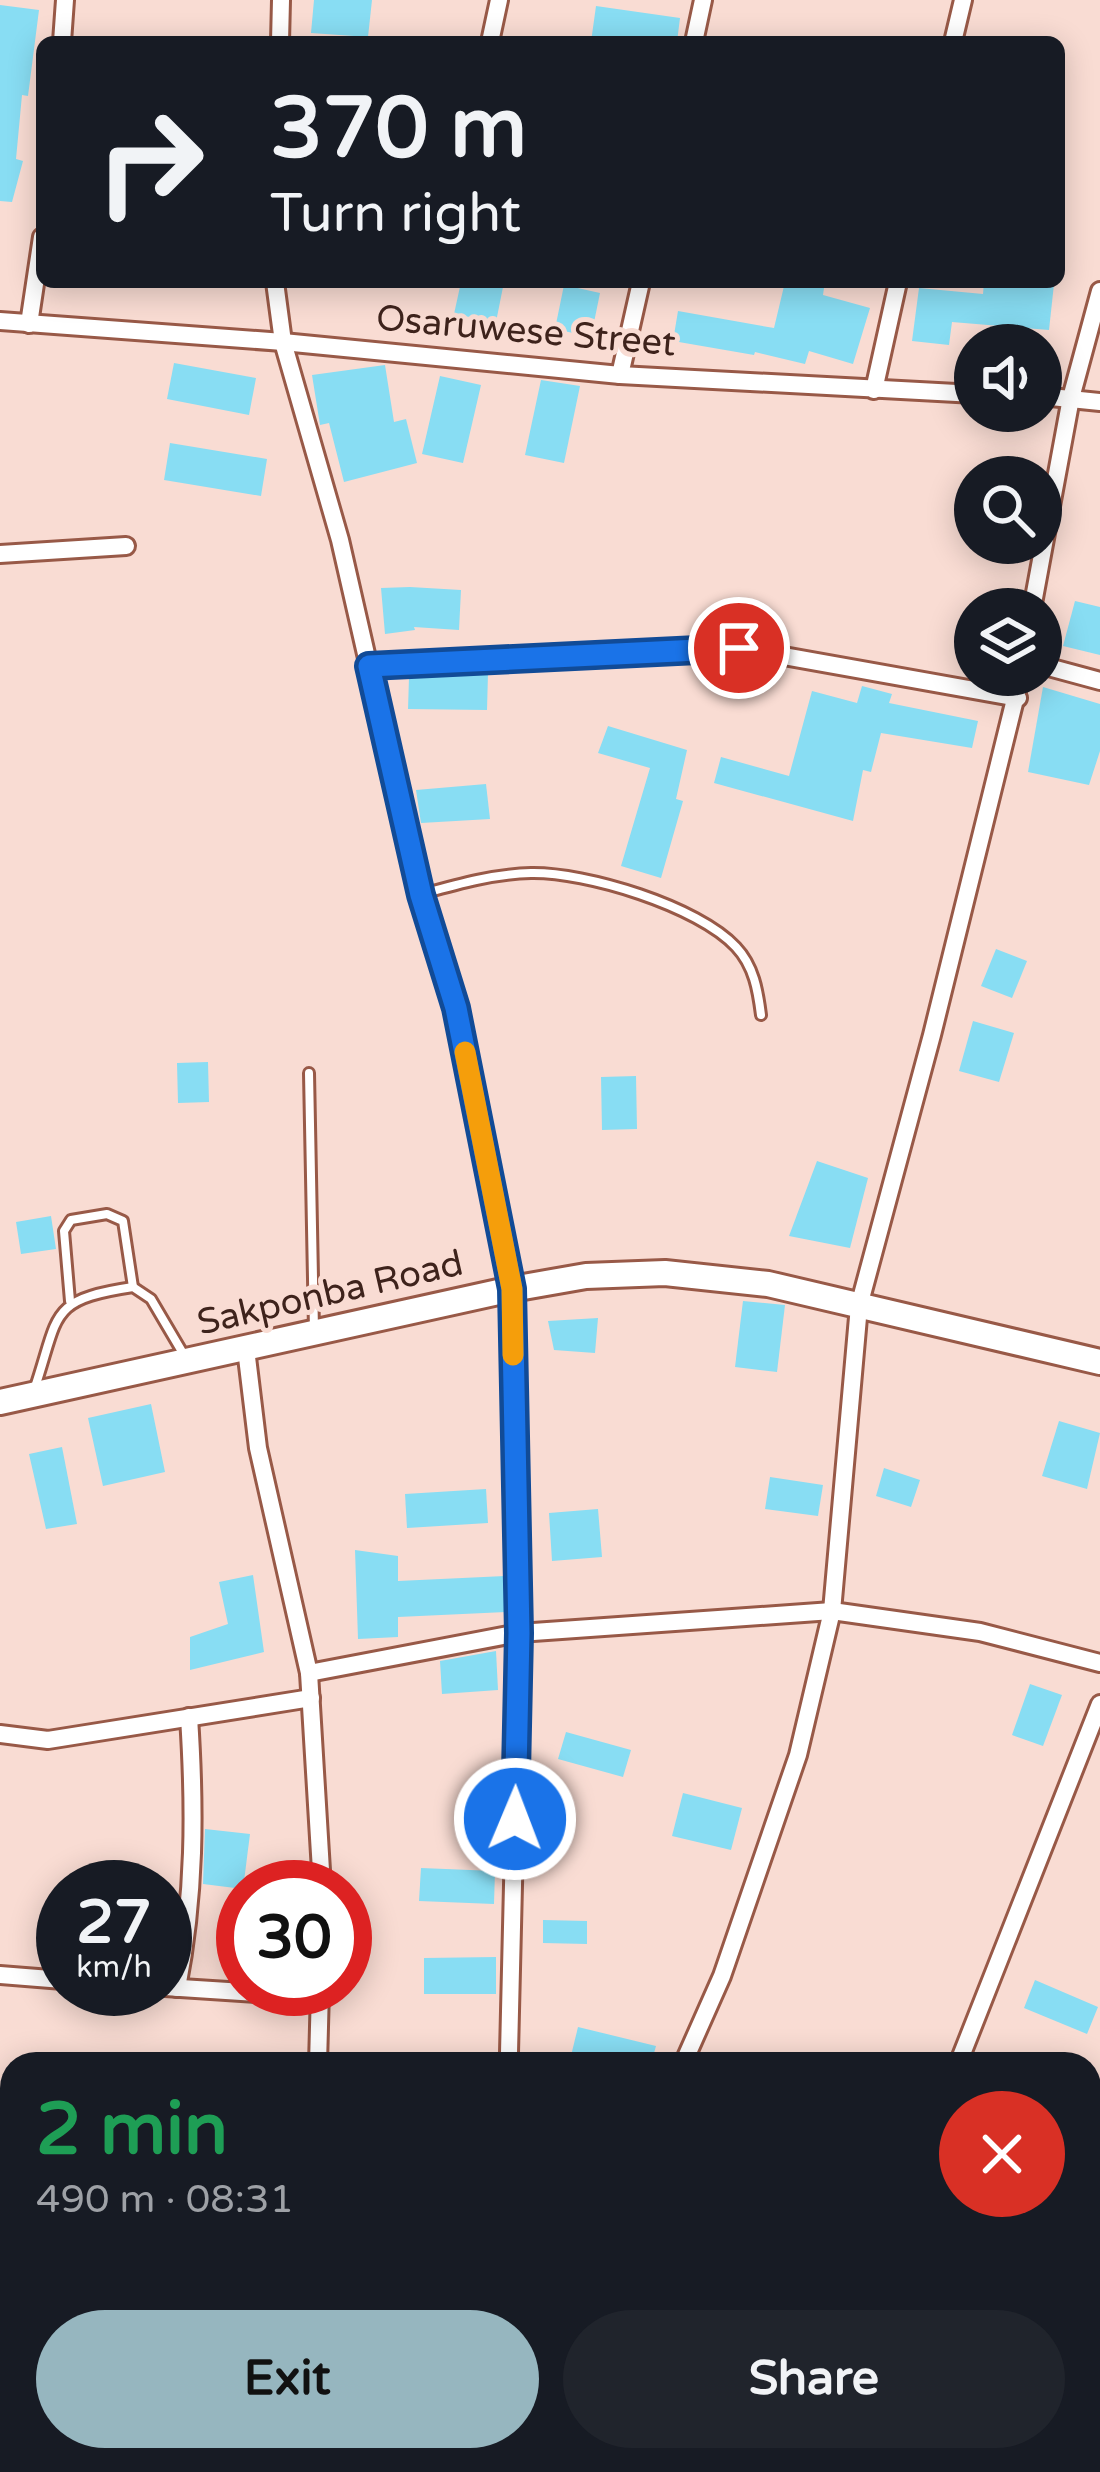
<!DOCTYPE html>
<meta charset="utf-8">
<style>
:root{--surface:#171b24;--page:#20242c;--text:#f1f3f6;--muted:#9ea1a6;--accent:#96b6bf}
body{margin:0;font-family:"Varela Round",sans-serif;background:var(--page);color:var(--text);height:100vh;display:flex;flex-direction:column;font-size:45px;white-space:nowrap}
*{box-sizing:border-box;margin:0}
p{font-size:39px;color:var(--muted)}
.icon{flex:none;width:66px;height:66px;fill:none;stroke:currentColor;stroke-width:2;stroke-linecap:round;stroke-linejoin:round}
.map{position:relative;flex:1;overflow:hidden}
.details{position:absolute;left:0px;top:2052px;width:1101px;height:420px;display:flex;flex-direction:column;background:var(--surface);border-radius:36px 36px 0 0;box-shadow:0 6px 30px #0003}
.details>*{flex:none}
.hud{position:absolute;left:36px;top:36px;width:1029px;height:252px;border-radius:18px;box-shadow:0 6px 30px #0003;background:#171b24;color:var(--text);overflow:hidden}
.controls{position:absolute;left:954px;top:324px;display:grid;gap:24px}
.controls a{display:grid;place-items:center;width:108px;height:108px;border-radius:50%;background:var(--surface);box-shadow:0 6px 30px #0003;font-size:60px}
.speed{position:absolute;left:36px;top:1860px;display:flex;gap:24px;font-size:60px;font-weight:700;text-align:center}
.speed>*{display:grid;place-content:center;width:156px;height:156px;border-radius:50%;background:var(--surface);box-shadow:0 6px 30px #0003;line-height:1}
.speed small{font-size:30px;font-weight:400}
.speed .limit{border:18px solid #d22;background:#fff;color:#111}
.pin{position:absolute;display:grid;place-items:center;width:102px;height:102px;color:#fff;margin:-51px;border:6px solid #fff;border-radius:50%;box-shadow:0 3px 12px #0007}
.me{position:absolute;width:132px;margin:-66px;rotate:1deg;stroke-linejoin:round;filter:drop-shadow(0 0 9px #0008)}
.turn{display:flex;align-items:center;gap:42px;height:252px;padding:0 36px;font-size:54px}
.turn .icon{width:156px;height:156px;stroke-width:2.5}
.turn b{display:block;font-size:84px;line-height:102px}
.round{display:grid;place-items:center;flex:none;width:126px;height:126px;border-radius:63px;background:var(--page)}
.overview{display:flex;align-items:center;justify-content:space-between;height:204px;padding:0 36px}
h1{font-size:72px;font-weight:700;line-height:90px;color:#1e9e55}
.primary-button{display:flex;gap:24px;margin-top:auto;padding:24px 36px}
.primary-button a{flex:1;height:138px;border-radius:72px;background:var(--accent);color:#111;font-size:48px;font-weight:700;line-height:138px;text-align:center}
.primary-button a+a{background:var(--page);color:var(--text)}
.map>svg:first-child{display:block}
.building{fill:#88ddf3}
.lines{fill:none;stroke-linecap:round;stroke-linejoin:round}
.lane-casing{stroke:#985947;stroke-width:14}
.street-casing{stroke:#985947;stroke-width:22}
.secondary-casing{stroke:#985947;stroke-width:30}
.lane{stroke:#fff;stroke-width:8}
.street{stroke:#fff;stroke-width:16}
.secondary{stroke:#fff;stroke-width:24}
.route-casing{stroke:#114b97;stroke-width:30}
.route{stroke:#1a73e8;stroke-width:21}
.slow{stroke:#f59e0b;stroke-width:21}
.labels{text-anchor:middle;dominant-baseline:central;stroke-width:10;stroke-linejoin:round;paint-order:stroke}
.street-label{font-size:36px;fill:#3e231c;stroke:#f9dcd3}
</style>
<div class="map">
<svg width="1100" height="2472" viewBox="0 0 1100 2472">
<rect width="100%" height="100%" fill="#f9dcd3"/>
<!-- building -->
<g class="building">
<polygon points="314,0 372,0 368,37 311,33"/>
<polygon points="0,5 39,10 28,96 22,95 16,159 23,161 12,202 0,201"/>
<polygon points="596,6 680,18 677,42 611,38 610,42 591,42"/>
<polygon points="461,282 504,282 496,322 454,314"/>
<polygon points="785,282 824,288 823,295 870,308 853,364 809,351 805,364 755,352 754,355 673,341 678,311 774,328"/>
<polygon points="984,282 1054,284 1049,330 952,322 949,345 912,341 919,288 983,294"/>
<polygon points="564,285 600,293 591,337 555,329"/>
<polygon points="174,363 256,378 249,415 167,399"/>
<polygon points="385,365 394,422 406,419 417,463 344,482 329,423 320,425 312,375"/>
<polygon points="440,376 481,385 463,463 422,454"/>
<polygon points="541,380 580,386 564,463 525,455"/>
<polygon points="170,443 267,459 261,496 164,480"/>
<polygon points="410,587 461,590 459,630 414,627 415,630 385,634 381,588"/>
<polygon points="1075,601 1100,607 1100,655 1063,646"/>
<polygon points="488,673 487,710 408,709 409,677"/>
<polygon points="862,686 892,694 889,703 978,721 972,748 881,733 871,772 863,770 853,821 714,783 721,757 789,776 812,691 857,703"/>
<polygon points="1043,687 1100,704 1100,751 1089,785 1028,772"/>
<polygon points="608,726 687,750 676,799 683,801 661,878 621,866 650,768 598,753"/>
<polygon points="486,784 490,819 421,823 416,790"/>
<polygon points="996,949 1027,961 1012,998 981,986"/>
<polygon points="973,1021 1014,1033 999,1082 959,1071"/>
<polygon points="208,1062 209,1102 178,1103 177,1063"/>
<polygon points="636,1076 637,1129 602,1130 601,1077"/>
<polygon points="817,1161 868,1178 850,1248 789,1236"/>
<polygon points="51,1216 56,1249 21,1254 16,1222"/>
<polygon points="743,1301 785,1305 777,1372 735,1367"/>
<polygon points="598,1318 595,1353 554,1350 548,1321"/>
<polygon points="151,1404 165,1472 103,1486 88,1418"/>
<polygon points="1059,1421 1100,1433 1087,1489 1042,1476"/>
<polygon points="62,1447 77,1524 46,1529 29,1454"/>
<polygon points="884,1468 920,1480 911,1507 876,1496"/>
<polygon points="770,1477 823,1485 818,1516 765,1509"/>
<polygon points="486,1489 488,1523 407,1528 405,1494"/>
<polygon points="598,1509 602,1557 552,1561 549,1513"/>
<polygon points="355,1550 398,1556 398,1581 505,1576 506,1612 398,1617 398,1637 358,1639"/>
<polygon points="253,1575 264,1652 190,1670 190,1637 228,1624 219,1582"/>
<polygon points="496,1651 498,1690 442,1694 440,1661"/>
<polygon points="1030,1684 1062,1695 1043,1746 1012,1735"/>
<polygon points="566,1732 631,1750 623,1777 558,1759"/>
<polygon points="683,1793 742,1808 731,1850 672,1836"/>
<polygon points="205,1829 250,1834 243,1889 203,1884"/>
<polygon points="421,1868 495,1871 494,1904 419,1901"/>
<polygon points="543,1920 587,1921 587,1944 543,1943"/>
<polygon points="496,1957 496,1994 424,1994 424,1958"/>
<polygon points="1035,1980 1098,2007 1087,2034 1024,2008"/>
<polygon points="578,2027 656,2046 651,2064 569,2064"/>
</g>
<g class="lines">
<!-- lane casing -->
<g class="lane-casing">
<g id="lane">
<path d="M422,894C458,884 493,874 531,873C586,872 698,906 736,947C754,966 758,991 761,1015"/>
<polyline points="309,1073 314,1330"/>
<polyline points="70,1301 64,1231 71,1220 107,1214 123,1221 133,1287"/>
<path d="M34,1390C60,1314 47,1300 133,1287L151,1299L184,1355"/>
</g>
</g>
<!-- street casing -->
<g class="street-casing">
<g id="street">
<polyline points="62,42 65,0"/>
<polyline points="280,42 281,0"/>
<polyline points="490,42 499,0"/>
<polyline points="694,42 703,0"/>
<polyline points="953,42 963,0"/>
<polyline points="275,282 283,342 340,540 421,895 456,1008 512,1289 519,1633 509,2053"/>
<polyline points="0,321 283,342 620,375 975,394"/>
<polyline points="29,324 42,237"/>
<polyline points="620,375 641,282"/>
<polyline points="874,390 898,282"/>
<polyline points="1041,396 1100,402"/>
<polyline points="0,554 126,546"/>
<polyline points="1032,609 1071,398 1100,291"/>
<polyline points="1041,665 1100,681"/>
<polyline points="369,666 739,648 1018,698"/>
<polyline points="246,1349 258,1448 309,1673 322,1887"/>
<polyline points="309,1673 519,1633 832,1611 980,1632 1100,1663"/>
<polyline points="0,1734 48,1740 311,1698"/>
<polyline points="0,1975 63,1980"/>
<polyline points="165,1987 320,1997"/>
<path d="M177,1988C195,1896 195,1810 189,1717"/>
<polyline points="318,2064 320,1990"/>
<polyline points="683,2064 722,1976 798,1755 832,1611 859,1306 932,1035 1021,675"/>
<polyline points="958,2064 1100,1704"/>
<polyline points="0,2206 12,2209"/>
<polyline points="1089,2243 1100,2253"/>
<polyline points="274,2472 278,2460"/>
<polyline points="504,2472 508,2460"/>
<polyline points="775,2472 781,2460"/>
</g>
</g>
<!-- secondary casing -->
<g class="secondary-casing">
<polyline id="secondary" points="0,1402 512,1289 586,1276 665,1273 768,1284 1100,1362"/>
</g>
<!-- lane -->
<use href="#lane" class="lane"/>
<!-- street -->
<use href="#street" class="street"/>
<!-- secondary -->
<use href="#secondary" class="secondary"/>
</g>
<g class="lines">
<!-- route casing -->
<g class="route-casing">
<polyline id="route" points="515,1819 519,1633 512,1289 456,1008 421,895 369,666 739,648"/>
</g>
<!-- route -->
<use href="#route" class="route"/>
<!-- slow -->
<polyline class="slow" points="465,1052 512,1289 513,1355"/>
</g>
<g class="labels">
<!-- street labels -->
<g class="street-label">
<text transform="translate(526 331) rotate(5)">Osaruwese Street</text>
<text transform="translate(330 1293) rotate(-13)">Sakponba Road</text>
</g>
</g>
</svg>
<div class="controls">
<a><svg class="icon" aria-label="sound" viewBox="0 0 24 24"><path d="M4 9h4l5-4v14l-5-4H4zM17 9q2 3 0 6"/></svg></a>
<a><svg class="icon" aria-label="search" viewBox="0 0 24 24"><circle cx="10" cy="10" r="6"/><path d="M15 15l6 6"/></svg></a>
<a><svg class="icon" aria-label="layers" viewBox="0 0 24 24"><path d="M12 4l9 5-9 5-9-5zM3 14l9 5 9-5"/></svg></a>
</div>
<div class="speed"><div>27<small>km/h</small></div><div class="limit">30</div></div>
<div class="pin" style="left:739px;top:648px;background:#d93025"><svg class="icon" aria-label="arrive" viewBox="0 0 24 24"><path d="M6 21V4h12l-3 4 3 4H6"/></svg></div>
<svg class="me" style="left:515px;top:1819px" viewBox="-20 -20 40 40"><circle r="17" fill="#1a73e8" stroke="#fff" stroke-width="3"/><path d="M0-11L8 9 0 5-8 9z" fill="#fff"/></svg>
<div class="hud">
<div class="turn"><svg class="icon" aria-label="right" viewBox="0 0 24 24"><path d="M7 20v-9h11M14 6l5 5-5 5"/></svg><div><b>370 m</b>Turn right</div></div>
</div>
<section class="details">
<div class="overview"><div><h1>2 min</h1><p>490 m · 08:31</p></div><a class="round" style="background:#d93025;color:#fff"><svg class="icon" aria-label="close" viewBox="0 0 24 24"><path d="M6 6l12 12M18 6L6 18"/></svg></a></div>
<div class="primary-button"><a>Exit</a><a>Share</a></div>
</section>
</div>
